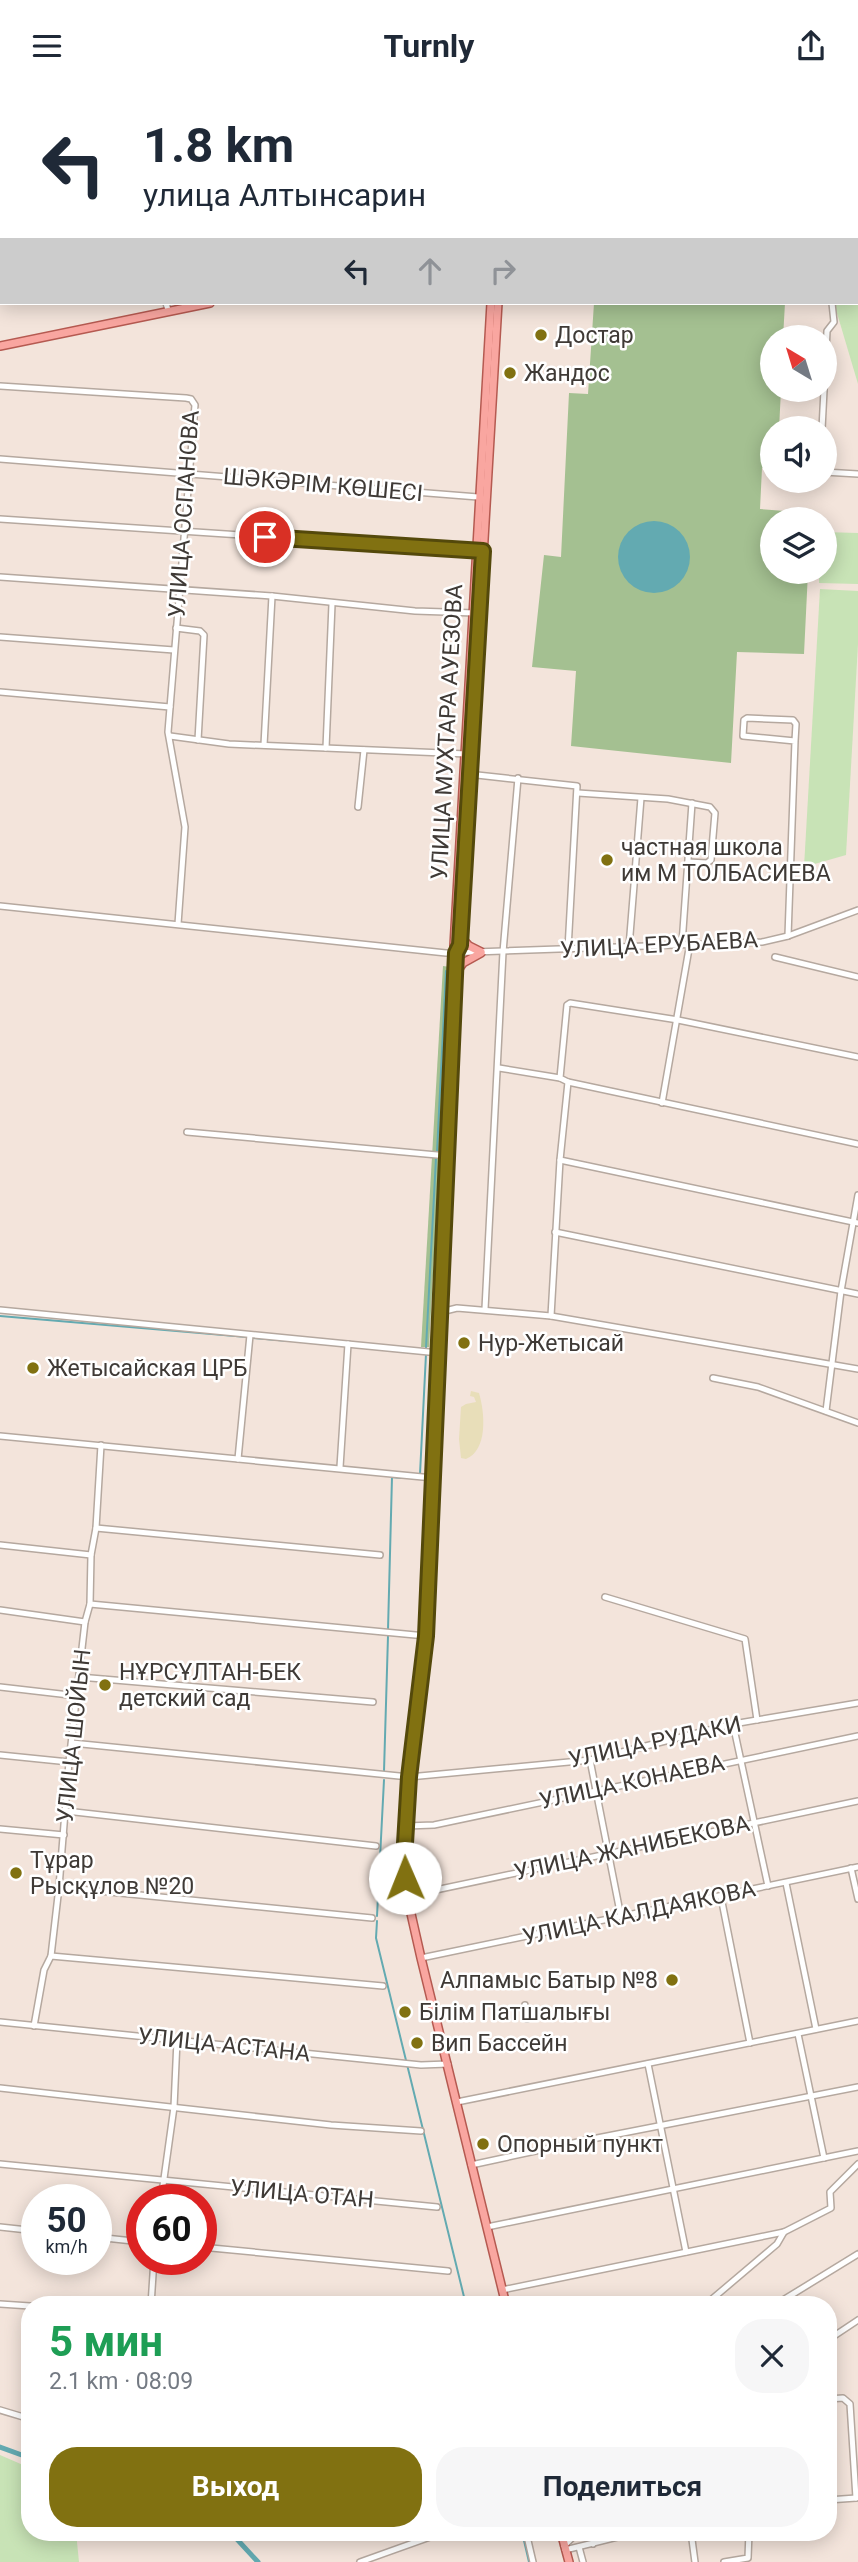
<!DOCTYPE html>
<html lang="ru">
<meta charset="utf-8">
<style>
:root{--surface:#fff;--page:#f6f6f7;--text:#1f2937;--muted:#747a83;--accent:#817111}
body{margin:0;font-family:Roboto,sans-serif;background:var(--page);color:var(--text);height:100vh;display:flex;flex-direction:column;font-size:26px;white-space:nowrap}
*{box-sizing:border-box;margin:0}
p{font-size:23px;color:var(--muted)}
.icon{flex:none;width:38px;height:38px;fill:none;stroke:currentColor;stroke-width:2;stroke-linecap:round;stroke-linejoin:round}
.map{position:relative;flex:1;overflow:hidden}
.details{position:absolute;left:21px;top:2205px;width:816px;height:245px;display:flex;flex-direction:column;background:var(--surface);border-radius:28px;box-shadow:0 4px 18px #0003}
.details>*{flex:none}
.top-card{position:absolute;left:0px;top:0px;width:859px;height:214px;box-shadow:0 4px 18px #0003;background:#fff;color:var(--text);overflow:hidden}
.needle{width:46px;rotate:322deg}
.controls{position:absolute;left:760px;top:234px;display:grid;gap:14px}
.controls a{display:grid;place-items:center;width:77px;height:77px;border-radius:50%;background:var(--surface);box-shadow:0 4px 18px #0003;font-size:35px}
.speed{position:absolute;left:21px;top:2093px;display:flex;gap:14px;font-size:35px;font-weight:700;text-align:center}
.speed>*{display:grid;place-content:center;width:91px;height:91px;border-radius:50%;background:var(--surface);box-shadow:0 4px 18px #0003;line-height:1}
.speed small{font-size:18px;font-weight:400}
.speed .limit{border:10px solid #d22;background:#fff;color:#111}
.pin{position:absolute;display:grid;place-items:center;width:60px;height:60px;color:#fff;margin:-30px;border:4px solid #fff;border-radius:50%;box-shadow:0 2px 7px #0007}
.me{position:absolute;width:77px;margin:-38px;rotate:359deg;stroke-linejoin:round;filter:drop-shadow(0 0 5px #0008)}
.turn{display:flex;align-items:center;gap:24px;height:147px;padding:0 28px;font-size:32px}
.turn .icon{width:91px;height:91px;stroke-width:2.5}
.turn b{display:block;font-size:49px;line-height:60px}
.lanes{display:flex;align-items:center;height:66px;padding:0 28px;background:#0003;justify-content:center;gap:35px;direction:ltr}
.lanes .off{opacity:.35}
.round{display:grid;place-items:center;flex:none;width:74px;height:74px;border-radius:28px;background:var(--page)}
.overview{display:flex;align-items:center;justify-content:space-between;height:119px;padding:0 28px}
h1{font-size:42px;font-weight:700;line-height:52px;color:#1e9e55}
.cta{display:flex;gap:14px;margin-top:auto;padding:14px 28px}
.cta a{flex:1;height:80px;border-radius:28px;background:var(--accent);color:#fff;font-size:28px;font-weight:700;line-height:80px;text-align:center}
.cta a+a{background:var(--page);color:var(--text)}
header{display:flex;justify-content:space-between;align-items:center;height:91px;padding:0 28px;background:var(--surface);font-size:32px;font-weight:700}
.map>svg:first-child{display:block}
.green{fill:#c8e3b6}
.forest{fill:#a4c091}
.sand{fill:#e8deb9}
.water{fill:#63aab1}
.lines{fill:none;stroke-linecap:round;stroke-linejoin:round}
.stream{stroke:#63aab1;stroke-width:2}
.canal{stroke:#63aab1;stroke-width:5}
.minor-casing{stroke:#b5a89f;stroke-width:8}
.major-casing{stroke:#b55a51;stroke-width:10}
.minor{stroke:#fff;stroke-width:5}
.major{stroke:#f9a6a0;stroke-width:7}
.route-casing{stroke:#54490b;stroke-width:18}
.route{stroke:#817111;stroke-width:12}
.poi-dot{fill:#817111;stroke:#fff;stroke-width:2.5}
.labels{text-anchor:middle;dominant-baseline:central;stroke-width:5;stroke-linejoin:round;paint-order:stroke}
.poi-label{font-size:23px;fill:#3f3a36;stroke:#fff;text-anchor:start}
.street-label{font-size:23px;fill:#3f3a36;stroke:#fff}
</style>
<header><svg class="icon" aria-label="menu" viewBox="0 0 24 24"><path d="M4 6h16M4 12h16M4 18h16"/></svg>Turnly<svg class="icon" aria-label="share" viewBox="0 0 24 24"><path d="M12 15V3M7 8l5-5 5 5M5 13v7h14v-7"/></svg></header>
<div class="map">
<svg width="858" height="2471" viewBox="0 0 858 2471">
<rect width="100%" height="100%" fill="#f3e4db"/>
<!-- green -->
<g class="green">
<polygon points="858,122 858,293 834,212 858,212"/>
<polygon points="824,441 858,442 858,493 819,492 819,481 824,481"/>
<polygon points="820,498 858,500 858,553 846,764 804,776"/>
<polygon points="0,2364 30,2377 30,2441 76,2441 79,2471 0,2471"/>
</g>
<!-- forest -->
<g class="forest">
<polygon points="594,212 785,212 783,247 772,247 772,299 781,299 779,338 772,338 772,376 762,377 760,418 811,422 811,429 772,429 772,481 808,481 804,563 737,561 731,672 571,655 576,580 532,576 544,464 561,466 569,302 588,303"/>
<polygon points="443,875 450,876 429,1256 421,1256"/>
</g>
<!-- sand -->
<path class="sand" d="M471,1300L479,1302C485,1322 488,1359 466,1368L461,1367L459,1348L461,1316L466,1313L476,1311L474,1306L470,1305Z"/>
<!-- water -->
<circle class="water" cx="654" cy="466" r="36"/>
<g class="lines">
<!-- stream -->
<g class="stream">
<polyline points="0,196 2,196"/>
<polyline points="437,1061 446,880"/>
<polyline points="0,1225 247,1246"/>
<polyline points="253,1247 289,1250"/>
<polyline points="426,1257 436,1067"/>
<polyline points="420,1383 426,1263"/>
<polyline points="388,1539 392,1386 401,1387"/>
<polyline points="384,1680 388,1545"/>
<polyline points="377,1825 384,1689"/>
<polyline points="377,1830 376,1847 466,2214"/>
<polyline points="522,2441 529,2471"/>
</g>
<!-- canal -->
<g class="canal">
<polyline points="0,2356 30,2367"/>
<polyline points="227,2441 234,2445 258,2471"/>
</g>
<!-- minor casing -->
<g class="minor-casing">
<g id="minor">
<polyline points="139,0 139,2"/>
<polyline points="310,0 310,2"/>
<polyline points="375,0 376,2"/>
<polyline points="418,0 418,2"/>
<polyline points="494,0 494,2"/>
<polyline points="738,0 738,2"/>
<polyline points="767,0 767,2"/>
<polyline points="817,0 817,2"/>
<polyline points="825,0 825,2"/>
<polyline points="89,2 89,0"/>
<polyline points="297,2 306,0"/>
<polyline points="829,2 838,0"/>
<polyline points="0,29 2,29"/>
<polyline points="0,80 2,80"/>
<polyline points="858,102 858,101"/>
<polyline points="0,116 2,116"/>
<polyline points="0,174 2,174"/>
<polyline points="166,212 168,219"/>
<polyline points="0,295 186,307 191,308 195,314 168,641 185,736 178,833"/>
<polyline points="824,299 827,240 834,231 832,212"/>
<polyline points="822,338 824,299"/>
<polyline points="766,363 768,375 772,379"/>
<polyline points="0,368 478,406"/>
<polyline points="824,381 858,383"/>
<polyline points="0,428 480,460"/>
<polyline points="0,486 272,505 415,520 475,522"/>
<polyline points="176,537 200,540 204,544 198,649"/>
<polyline points="0,546 174,559"/>
<polyline points="0,601 170,616"/>
<polyline points="170,645 229,653 467,663"/>
<polyline points="264,654 272,505"/>
<polyline points="326,657 332,513"/>
<polyline points="468,683 577,695 568,858"/>
<polyline points="578,702 668,708 710,716 715,722 711,769 707,772 688,771"/>
<polyline points="358,716 364,659"/>
<polyline points="0,815 446,862 762,851 788,845 858,819"/>
<polyline points="788,845 795,650 743,645 744,629 747,627 793,629 796,633 795,650"/>
<polyline points="682,853 692,712"/>
<polyline points="629,856 641,707"/>
<polyline points="775,866 858,886"/>
<polyline points="499,977 560,987"/>
<polyline points="568,991 858,1053"/>
<polyline points="662,1012 690,852"/>
<polyline points="187,1041 448,1065"/>
<polyline points="560,1069 858,1132"/>
<polyline points="555,1141 858,1203"/>
<polyline points="485,1218 503,861 518,687"/>
<polyline points="0,1219 439,1262"/>
<polyline points="551,1225 560,1069 568,991 560,987 567,914 570,912 678,929 858,966"/>
<polyline points="439,1226 445,1220 457,1217 551,1225 858,1278"/>
<polyline points="713,1287 758,1296 858,1332"/>
<polyline points="826,1320 841,1200 858,1104"/>
<polyline points="0,1345 433,1387"/>
<polyline points="238,1368 250,1244"/>
<polyline points="340,1376 348,1253"/>
<polyline points="96,1437 380,1464"/>
<polyline points="0,1454 91,1464"/>
<polyline points="605,1506 745,1548 757,1629"/>
<polyline points="90,1513 426,1545"/>
<polyline points="0,1519 85,1531"/>
<polyline points="79,1586 373,1611"/>
<polyline points="0,1596 78,1605"/>
<polyline points="733,1633 768,1795"/>
<polyline points="72,1652 409,1686 590,1669 733,1633 858,1612"/>
<polyline points="0,1664 69,1671"/>
<polyline points="590,1669 621,1826"/>
<polyline points="66,1720 376,1755"/>
<polyline points="406,1735 434,1734 858,1645"/>
<polyline points="0,1738 64,1744"/>
<polyline points="851,1777 858,1808"/>
<polyline points="786,1792 816,1938"/>
<polyline points="59,1796 372,1827"/>
<polyline points="407,1805 858,1710"/>
<polyline points="721,1806 750,1952"/>
<polyline points="51,1865 383,1895"/>
<polyline points="421,1867 858,1776"/>
<polyline points="525,1914 527,1928"/>
<polyline points="0,1931 421,1974 448,1973"/>
<polyline points="34,1935 44,1879 51,1865 59,1796 69,1671 85,1531 90,1513 91,1464 96,1437 101,1354"/>
<polyline points="798,1943 824,2067"/>
<polyline points="648,1973 686,2161"/>
<polyline points="0,1997 331,2034 421,2040"/>
<polyline points="457,2011 858,1930"/>
<polyline points="0,2073 437,2116"/>
<polyline points="471,2074 587,2049 858,1996"/>
<polyline points="161,2109 174,2016 177,1949"/>
<polyline points="0,2136 37,2140"/>
<polyline points="487,2136 858,2060"/>
<polyline points="96,2146 142,2151"/>
<polyline points="201,2156 448,2180"/>
<polyline points="502,2199 784,2141 831,2117 830,2101 858,2073"/>
<polyline points="0,2213 30,2215"/>
<polyline points="151,2214 154,2168"/>
<polyline points="705,2214 777,2153 784,2141"/>
<polyline points="775,2214 858,2163"/>
<polyline points="828,2249 858,2229"/>
<polyline points="828,2308 843,2307 850,2313 856,2407"/>
<polyline points="0,2319 30,2328"/>
<polyline points="828,2409 856,2407"/>
<polyline points="526,2441 533,2471"/>
<polyline points="691,2441 695,2471"/>
<polyline points="593,2453 596,2441"/>
<polyline points="564,2455 578,2441"/>
<polyline points="579,2456 583,2471"/>
<polyline points="565,2459 638,2441"/>
<polyline points="360,2471 444,2441"/>
<polyline points="724,2471 748,2467 749,2441"/>
</g>
</g>
<!-- major casing -->
<g class="major-casing">
<g id="major">
<polyline points="540,2 541,0"/>
<polyline points="491,212 454,855 456,862 426,1545 409,1686 404,1769 407,1805 421,1867 506,2214"/>
<polyline points="0,255 210,212"/>
<polyline points="460,845 469,855 481,861"/>
<polyline points="456,861 460,854 498,212"/>
<polyline points="455,883 463,872 481,862"/>
<polyline points="561,2441 569,2471"/>
</g>
</g>
<!-- minor -->
<use href="#minor" class="minor"/>
<!-- major -->
<use href="#major" class="major"/>
</g>
<g class="lines">
<!-- route casing -->
<g class="route-casing">
<polyline id="route" points="265,446 483,460 460,854 456,862 426,1545 409,1686 404,1769 405,1787"/>
</g>
<!-- route -->
<use href="#route" class="route"/>
</g>
<!-- markers -->
<g class="poi-dot">
<circle cx="541" cy="244" r="7"/>
<circle cx="510" cy="282" r="7"/>
<circle cx="607" cy="769" r="7"/>
<circle cx="464" cy="1252" r="7"/>
<circle cx="33" cy="1277" r="7"/>
<circle cx="105" cy="1594" r="7"/>
<circle cx="16" cy="1782" r="7"/>
<circle cx="672" cy="1889" r="7"/>
<circle cx="405" cy="1921" r="7"/>
<circle cx="417" cy="1952" r="7"/>
<circle cx="483" cy="2053" r="7"/>
</g>
<g class="labels">
<!-- poi labels -->
<g class="poi-label">
<text x="555" y="244">Достар</text>
<text x="524" y="282">Жандос</text>
<text x="621" y="756">частная школа<tspan x="621" dy="26">им М ТОЛБАСИЕВА</tspan></text>
<text x="478" y="1252">Нур-Жетысай</text>
<text x="47" y="1277">Жетысайская ЦРБ</text>
<text x="119" y="1581">НҰРСҰЛТАН-БЕК<tspan x="119" dy="26">детский сад</tspan></text>
<text x="30" y="1769">Тұрар<tspan x="30" dy="26">Рысқұлов №20</tspan></text>
<text x="658" y="1889" text-anchor="end">Алпамыс Батыр №8</text>
<text x="419" y="1921">Білім Патшалығы</text>
<text x="431" y="1952">Вип Бассейн</text>
<text x="497" y="2053">Опорный пункт</text>
</g>
<!-- street labels -->
<g class="street-label">
<text transform="translate(323 394) rotate(5)">ШӘКӘРІМ КӨШЕСІ</text>
<text transform="translate(184 423) rotate(-86)">УЛИЦА ОСПАНОВА</text>
<text transform="translate(447 641) rotate(-87)">УЛИЦА МУХТАРА АУЕЗОВА</text>
<text transform="translate(659 854) rotate(-3)">УЛИЦА ЕРУБАЕВА</text>
<text transform="translate(74 1645) rotate(-84)">УЛИЦА ШОЙЫН</text>
<text transform="translate(655 1651) rotate(-12)">УЛИЦА РУДАКИ</text>
<text transform="translate(632 1691) rotate(-12)">УЛИЦА КОНАЕВА</text>
<text transform="translate(632 1757) rotate(-12)">УЛИЦА ЖАНИБЕКОВА</text>
<text transform="translate(639 1822) rotate(-12)">УЛИЦА КАЛДАЯКОВА</text>
<text transform="translate(224 1954) rotate(6)">УЛИЦА АСТАНА</text>
<text transform="translate(302 2103) rotate(5)">УЛИЦА ОТАН</text>
</g>
</g>
</svg>
<div class="controls">
<a><svg class="needle" viewBox="-14 -14 28 28"><path d="M0-13l5 13h-10z" fill="#e53935"/><path d="M0 13l5-13h-10z" fill="#747a83"/></svg></a>
<a><svg class="icon" aria-label="sound" viewBox="0 0 24 24"><path d="M4 9h4l5-4v14l-5-4H4zM17 9q2 3 0 6"/></svg></a>
<a><svg class="icon" aria-label="layers" viewBox="0 0 24 24"><path d="M12 4l9 5-9 5-9-5zM3 14l9 5 9-5"/></svg></a>
</div>
<div class="speed"><div>50<small>km/h</small></div><div class="limit">60</div></div>
<div class="pin" style="left:265px;top:446px;background:#d93025"><svg class="icon" aria-label="arrive" viewBox="0 0 24 24"><path d="M6 21V4h12l-3 4 3 4H6"/></svg></div>
<svg class="me" style="left:405px;top:1787px" viewBox="-20 -20 40 40"><circle r="19" fill="#fff"/><path d="M0-13L10 11 0 6-10 11z" fill="#817111"/></svg>
<div class="top-card">
<div class="turn"><svg class="icon" aria-label="left" viewBox="0 0 24 24"><path d="M17 20v-9H6M10 6l-5 5 5 5"/></svg><div><b>1.8 km</b>улица Алтынсарин</div></div>
<div class="lanes"><svg class="icon" aria-label="left" viewBox="0 0 24 24"><path d="M17 20v-9H6M10 6l-5 5 5 5"/></svg><svg class="icon off" aria-label="ahead" viewBox="0 0 24 24"><path d="M12 20V5M6 11l6-6 6 6"/></svg><svg class="icon off" aria-label="right" viewBox="0 0 24 24"><path d="M7 20v-9h11M14 6l5 5-5 5"/></svg></div>
</div>
<section class="details">
<div class="overview"><div><h1>5 мин</h1><p>2.1 km · 08:09</p></div><a class="round"><svg class="icon" aria-label="close" viewBox="0 0 24 24"><path d="M6 6l12 12M18 6L6 18"/></svg></a></div>
<div class="cta"><a>Выход</a><a>Поделиться</a></div>
</section>
</div>
